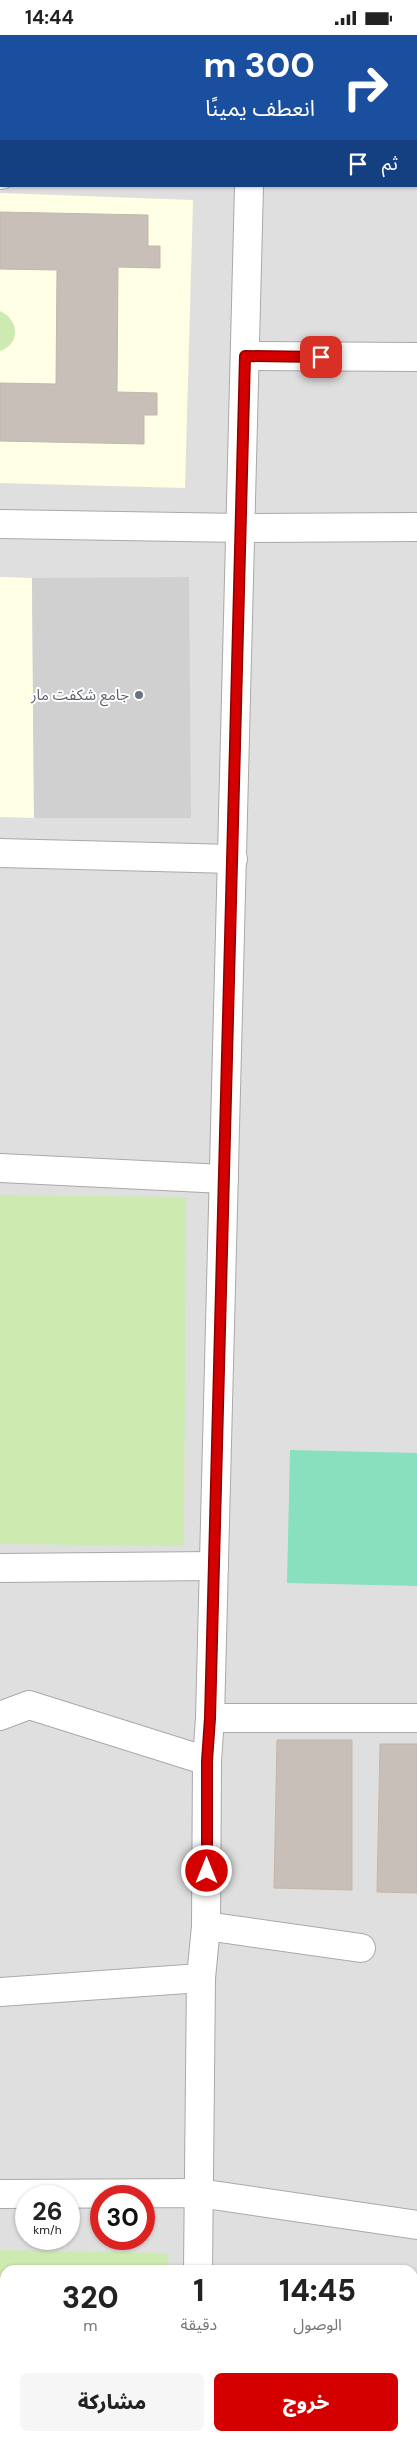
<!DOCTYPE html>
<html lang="ar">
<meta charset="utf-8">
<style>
:root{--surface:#fff;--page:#f6f6f6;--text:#222;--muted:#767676;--accent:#d40000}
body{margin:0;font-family:"DM Sans","Noto Sans Arabic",sans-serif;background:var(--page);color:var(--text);direction:rtl;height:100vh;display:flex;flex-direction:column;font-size:19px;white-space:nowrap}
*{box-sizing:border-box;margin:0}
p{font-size:16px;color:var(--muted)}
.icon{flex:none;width:28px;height:28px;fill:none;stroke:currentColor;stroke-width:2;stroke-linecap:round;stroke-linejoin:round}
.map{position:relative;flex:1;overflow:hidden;direction:ltr}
.side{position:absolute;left:0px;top:2230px;width:418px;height:176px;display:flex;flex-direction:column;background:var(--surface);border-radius:15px 15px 0 0;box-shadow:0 1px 4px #0004;direction:rtl}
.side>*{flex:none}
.hud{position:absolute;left:0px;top:0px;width:418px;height:152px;box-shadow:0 1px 4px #0004;direction:rtl;background:#1a4fa0;color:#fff;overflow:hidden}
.speed{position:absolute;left:15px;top:2150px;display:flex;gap:10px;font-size:25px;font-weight:700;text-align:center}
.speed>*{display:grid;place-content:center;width:65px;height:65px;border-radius:50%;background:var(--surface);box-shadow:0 1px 4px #0004;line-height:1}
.speed small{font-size:12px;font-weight:400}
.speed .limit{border:8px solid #d22;background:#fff;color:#111}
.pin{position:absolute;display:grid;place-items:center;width:42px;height:42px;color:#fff;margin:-21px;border-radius:10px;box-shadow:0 2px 8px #0006}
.me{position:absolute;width:55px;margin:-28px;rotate:0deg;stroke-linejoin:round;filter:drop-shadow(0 0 4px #0008)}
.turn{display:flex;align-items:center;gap:18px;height:105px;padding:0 20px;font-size:22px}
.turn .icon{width:65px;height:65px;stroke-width:2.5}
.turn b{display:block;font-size:35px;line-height:42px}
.then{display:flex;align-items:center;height:48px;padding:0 20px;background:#0003;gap:10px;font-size:19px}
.eta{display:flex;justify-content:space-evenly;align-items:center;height:85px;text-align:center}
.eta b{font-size:30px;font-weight:800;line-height:35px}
.cta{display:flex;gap:10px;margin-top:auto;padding:10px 20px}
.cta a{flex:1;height:58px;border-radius:8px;background:var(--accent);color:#fff;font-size:20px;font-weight:800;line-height:58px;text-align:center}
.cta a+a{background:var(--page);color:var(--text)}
.status{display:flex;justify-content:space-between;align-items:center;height:35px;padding:0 25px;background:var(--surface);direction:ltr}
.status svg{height:14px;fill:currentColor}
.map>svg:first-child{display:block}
.residential{fill:#e0dfdf;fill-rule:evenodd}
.education{fill:#ffffe5}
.religious{fill:#d0d0d0}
.grass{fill:#cdebb0}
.pitch{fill:#88e0be}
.building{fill:#c7bfb8;stroke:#c4b6ab}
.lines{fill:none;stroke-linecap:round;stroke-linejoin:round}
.minor-casing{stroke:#a9a9a9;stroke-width:30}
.minor{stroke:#fff;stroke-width:28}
.route-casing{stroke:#8a0000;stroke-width:12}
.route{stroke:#d40000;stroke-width:9}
.worship-dot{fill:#6b7280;stroke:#fff;stroke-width:2}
.labels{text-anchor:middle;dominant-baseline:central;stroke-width:4;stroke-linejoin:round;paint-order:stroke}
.worship-label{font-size:15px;fill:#5b616d;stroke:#fff;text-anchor:end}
</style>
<div class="status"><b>14:44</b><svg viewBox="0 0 49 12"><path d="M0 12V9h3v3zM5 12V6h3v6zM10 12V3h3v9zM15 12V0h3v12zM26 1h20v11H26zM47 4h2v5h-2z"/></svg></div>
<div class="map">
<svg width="417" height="2406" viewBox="0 0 417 2406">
<rect width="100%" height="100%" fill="#f2efe9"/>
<!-- residential -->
<path class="residential" d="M0,0H417V2406H0ZM1,1H416V151H1ZM26,2161H69V2204H26ZM101,2161H144V2204H101ZM5,2235H412V2401H5Z"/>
<!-- education -->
<g class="education">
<polygon points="0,158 193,165 185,453 0,448"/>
<polygon points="0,542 32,543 34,783 0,782"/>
</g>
<!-- religious -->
<polygon class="religious" points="189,542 191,783 34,783 32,543"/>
<!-- grass -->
<g class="grass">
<path d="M0,276C19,284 21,309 0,316Z"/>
<polygon points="0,1160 186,1162 184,1511 0,1509"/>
<polygon points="0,2215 168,2218 168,2235 5,2235 5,2401 166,2401 166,2406 0,2406"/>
</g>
<!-- pitch -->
<polygon class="pitch" points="290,1415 417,1418 417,1551 287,1548"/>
<!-- building -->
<g class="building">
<polygon points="0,177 148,180 148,211 160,211 160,233 118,232 117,357 157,358 157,380 144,380 144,409 0,406 0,348 56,349 57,235 0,234"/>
<polygon points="277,1705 352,1705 352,1855 274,1853"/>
<polygon points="380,1709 417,1709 417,1858 377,1857"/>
</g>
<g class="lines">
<!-- minor casing -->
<g class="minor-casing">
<g id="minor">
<polyline points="252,1 252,0"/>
<polyline points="0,140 1,140"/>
<polyline points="245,321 417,322"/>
<polyline points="0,489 241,493 417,492"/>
<polyline points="0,818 233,824"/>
<polyline points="0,1133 224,1144"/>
<polyline points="0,1533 214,1531"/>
<polyline points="0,1681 29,1670 207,1726"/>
<polyline points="210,1683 417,1683"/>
<polyline points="206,1891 361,1913"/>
<polyline points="0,1957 201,1943"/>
<polyline points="0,2159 199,2158 417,2190"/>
<polyline points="198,2235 201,1943 206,1891 207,1726 210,1683 249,151"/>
<polyline points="198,2406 198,2401"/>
</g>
</g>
<!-- minor -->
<use href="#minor" class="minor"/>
</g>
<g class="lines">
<!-- route casing -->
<g class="route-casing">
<polyline id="route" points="207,1836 207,1726 210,1683 245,321 321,322"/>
</g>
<!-- route -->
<use href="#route" class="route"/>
</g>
<!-- markers -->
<circle class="worship-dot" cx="139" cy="660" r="5"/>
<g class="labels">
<!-- worship labels -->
<g class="worship-label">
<text x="129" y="660">جامع شكفت مار</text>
</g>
</g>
</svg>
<div class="speed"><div>26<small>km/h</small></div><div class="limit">30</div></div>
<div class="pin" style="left:321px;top:322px;background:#d93025"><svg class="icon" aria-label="arrive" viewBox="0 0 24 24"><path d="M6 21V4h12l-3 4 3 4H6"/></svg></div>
<svg class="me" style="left:207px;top:1836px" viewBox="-20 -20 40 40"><circle r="17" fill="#d40000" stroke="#fff" stroke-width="3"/><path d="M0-11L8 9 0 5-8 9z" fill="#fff"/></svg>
<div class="hud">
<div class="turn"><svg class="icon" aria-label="right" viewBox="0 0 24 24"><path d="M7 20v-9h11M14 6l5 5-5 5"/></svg><div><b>300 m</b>انعطف يمينًا</div></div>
<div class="then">ثم<svg class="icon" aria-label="arrive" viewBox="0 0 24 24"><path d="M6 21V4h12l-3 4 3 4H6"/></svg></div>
</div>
<section class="side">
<div class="eta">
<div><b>14:45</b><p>الوصول</p></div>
<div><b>1</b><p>دقيقة</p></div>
<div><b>320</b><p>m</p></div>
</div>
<div class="cta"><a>خروج</a><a>مشاركة</a></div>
</section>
</div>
